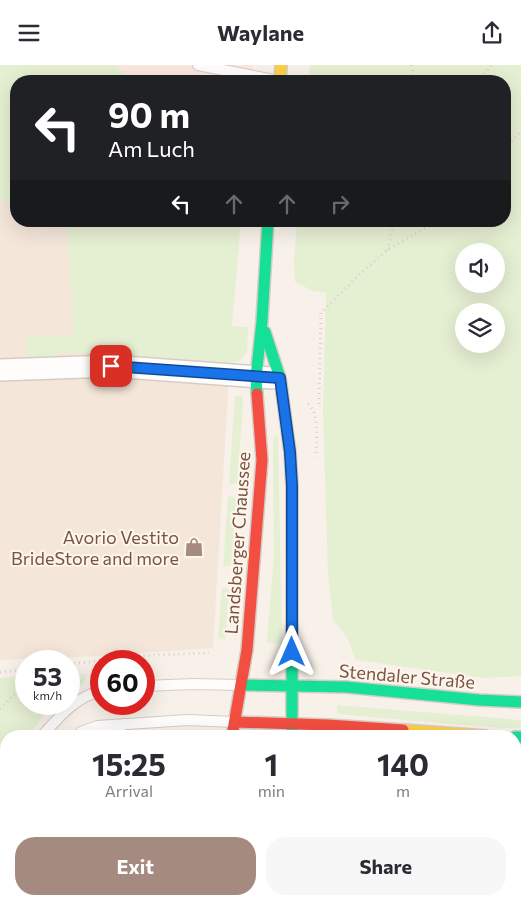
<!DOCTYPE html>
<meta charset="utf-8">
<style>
:root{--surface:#fff;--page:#f7f7f7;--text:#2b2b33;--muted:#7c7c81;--accent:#a58b7f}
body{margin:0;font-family:Commissioner,sans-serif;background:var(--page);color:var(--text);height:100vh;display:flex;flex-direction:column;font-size:19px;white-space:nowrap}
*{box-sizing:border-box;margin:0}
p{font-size:16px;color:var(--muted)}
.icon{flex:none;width:28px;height:28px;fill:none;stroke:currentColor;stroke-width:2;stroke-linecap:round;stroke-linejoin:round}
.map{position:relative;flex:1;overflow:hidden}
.details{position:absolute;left:0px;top:665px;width:521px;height:175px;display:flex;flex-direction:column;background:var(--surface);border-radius:20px 20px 0 0;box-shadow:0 5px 20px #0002}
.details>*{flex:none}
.top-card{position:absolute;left:10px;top:10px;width:501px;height:152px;border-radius:20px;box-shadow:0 5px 20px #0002;background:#202124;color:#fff;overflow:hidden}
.controls{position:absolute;left:455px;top:178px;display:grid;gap:10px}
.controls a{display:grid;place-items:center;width:50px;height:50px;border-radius:50%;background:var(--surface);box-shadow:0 5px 20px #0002;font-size:25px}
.speed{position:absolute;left:15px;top:585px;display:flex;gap:10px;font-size:25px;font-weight:700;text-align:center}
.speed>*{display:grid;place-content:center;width:65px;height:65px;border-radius:50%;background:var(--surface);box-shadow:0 5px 20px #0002;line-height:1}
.speed small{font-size:12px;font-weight:400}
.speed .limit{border:8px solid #d22;background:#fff;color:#111}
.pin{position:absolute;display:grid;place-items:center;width:42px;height:42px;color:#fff;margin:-21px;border-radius:10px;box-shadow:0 2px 8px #0006}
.me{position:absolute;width:55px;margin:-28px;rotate:0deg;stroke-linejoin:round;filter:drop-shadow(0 0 4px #0008)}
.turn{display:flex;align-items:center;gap:18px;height:105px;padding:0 15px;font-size:22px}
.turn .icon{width:65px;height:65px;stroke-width:2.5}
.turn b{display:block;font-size:35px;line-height:42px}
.lanes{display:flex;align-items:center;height:48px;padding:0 15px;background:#0003;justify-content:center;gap:25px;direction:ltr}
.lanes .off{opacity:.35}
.eta{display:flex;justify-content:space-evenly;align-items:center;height:85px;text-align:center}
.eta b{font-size:30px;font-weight:700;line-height:35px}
.cta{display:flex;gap:10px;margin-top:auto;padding:10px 15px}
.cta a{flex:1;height:58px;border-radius:20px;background:var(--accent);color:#fff;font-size:20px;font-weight:700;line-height:58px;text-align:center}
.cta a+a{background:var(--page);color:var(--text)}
header{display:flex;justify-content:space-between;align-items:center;height:65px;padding:0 15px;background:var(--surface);font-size:22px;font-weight:700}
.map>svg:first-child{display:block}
.residential{fill:#f4e6d9}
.commercial{fill:#fce7df}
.green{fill:#e5efd2;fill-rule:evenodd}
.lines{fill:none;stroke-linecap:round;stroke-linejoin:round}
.lane-casing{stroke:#d6ccc6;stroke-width:12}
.street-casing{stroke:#d6ccc6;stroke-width:24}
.fast-casing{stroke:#d7ccc6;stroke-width:14}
.slow-casing{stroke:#d7ccc6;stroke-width:14}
.jam-casing{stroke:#d7ccc6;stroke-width:14}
.path{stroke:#dbd0cb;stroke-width:3;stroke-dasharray:1 4;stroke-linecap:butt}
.lane{stroke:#fefdfc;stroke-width:10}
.street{stroke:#fefdfc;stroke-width:21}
.fast{stroke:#16e098;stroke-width:11}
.slow{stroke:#ffcf43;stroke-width:11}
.jam{stroke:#f24e42;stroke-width:11}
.route-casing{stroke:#114b97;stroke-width:12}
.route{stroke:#1a73e8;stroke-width:9}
.labels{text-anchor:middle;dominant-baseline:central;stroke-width:4;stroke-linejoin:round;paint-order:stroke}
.poi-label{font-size:18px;fill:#795446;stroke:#fff6eb;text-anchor:end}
.street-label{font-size:18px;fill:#795446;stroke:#fff6eb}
</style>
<header><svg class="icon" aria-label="menu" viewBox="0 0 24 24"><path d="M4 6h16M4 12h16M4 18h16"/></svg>Waylane<svg class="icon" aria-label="share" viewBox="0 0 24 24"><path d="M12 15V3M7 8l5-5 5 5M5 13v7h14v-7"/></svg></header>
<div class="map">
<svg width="521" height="840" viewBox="0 0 521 840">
<rect width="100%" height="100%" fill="#f8f1e9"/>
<!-- residential -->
<g class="residential">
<polygon points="0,136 16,139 16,156 67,156 75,270 232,261 213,583 80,592 0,595"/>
<polygon points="515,710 521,710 521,840 445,840 445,834 515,834"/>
</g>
<!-- commercial -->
<polygon class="commercial" points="115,0 253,0 252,16 133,16"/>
<!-- green -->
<g class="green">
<polygon points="0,0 115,0 133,16 16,16 16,139 0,136"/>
<path d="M310,0H521V611L484,613L356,595L347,573L333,554L328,509L323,347L326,228L313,226L295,217L294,196L297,156H505V16H308ZM464,186H496V219H464ZM464,246H496V279H464Z"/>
<polygon points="67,156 241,156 232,261 248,262 247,288 239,296 230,299 158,293 95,292 90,287 58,288 54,294 27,294 26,272 74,270"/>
<polygon points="235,331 243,332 243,338 237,418 229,420"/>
<polygon points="278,370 282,579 267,578 274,489 273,373"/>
<polygon points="228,431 236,433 231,500 223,502"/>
<polygon points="222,523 229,524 225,575 218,573"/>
<polygon points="87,609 84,618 69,629 69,610"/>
<polygon points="26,611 26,639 54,639 48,643 29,671 6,671 6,740 0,768 0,613"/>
<polygon points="104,639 142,639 103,646"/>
<polygon points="337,640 521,655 521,664 451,659 337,649"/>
<rect x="515" y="808" width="6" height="20"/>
<polygon points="90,834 191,834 191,840 89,840"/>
<polygon points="229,834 263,834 262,840 229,840"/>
<polygon points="314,834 397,834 397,840 313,840"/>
</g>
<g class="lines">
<!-- lane casing -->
<g class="lane-casing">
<g id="lane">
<polyline points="198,0 279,16"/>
<polyline points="144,621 193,619 240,620"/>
<path d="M42,671C59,652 75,632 101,626"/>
<polyline points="78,671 81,667 97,661 188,655 234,657"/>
<polyline points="108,671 124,659"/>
<polyline points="515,735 521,735"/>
<polyline points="0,799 6,787"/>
<polyline points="11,840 11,834"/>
<polyline points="32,840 33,834"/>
<polyline points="45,840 46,834"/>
<polyline points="75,840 76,834"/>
<polyline points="418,840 418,834"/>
</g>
</g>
<!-- street casing -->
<g class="street-casing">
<polyline id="street" points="0,305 111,301 272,313"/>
</g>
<!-- fast casing -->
<g class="fast-casing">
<g id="fast">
<polyline points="265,267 280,313 290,387 292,421 292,671"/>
<polyline points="257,329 256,312 262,256 268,156"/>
<polyline points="241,620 346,622 479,635 521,637"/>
<polyline points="515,672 521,672"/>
</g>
</g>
<!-- slow casing -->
<g class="slow-casing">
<g id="slow">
<polyline points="280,16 281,0"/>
<polyline points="403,665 486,671"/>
<polyline points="217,834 217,840"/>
<polyline points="281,840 282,834"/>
</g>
</g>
<!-- jam casing -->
<g class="jam-casing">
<g id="jam">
<polyline points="235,657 328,660 403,665"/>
<polyline points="232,671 247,585 262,395 257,329"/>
</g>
</g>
<!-- path -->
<g class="path">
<polyline points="411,0 413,6 411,16"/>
<polyline points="477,16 492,0"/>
<polyline points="505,84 521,66"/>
<polyline points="388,185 394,156"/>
<path d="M308,339C320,347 316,378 316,392"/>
<polyline points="319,339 321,248 358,211 387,185 438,156"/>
<polyline points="69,599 154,590 209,588"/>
<polyline points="0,607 26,605"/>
<polyline points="0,644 26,617"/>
<polyline points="364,834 366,840"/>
<polyline points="385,840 386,834"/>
</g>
<!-- lane -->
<use href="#lane" class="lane"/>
<!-- street -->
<use href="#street" class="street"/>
<!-- fast -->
<use href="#fast" class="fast"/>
<!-- slow -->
<use href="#slow" class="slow"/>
<!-- jam -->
<use href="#jam" class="jam"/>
</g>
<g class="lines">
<!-- route casing -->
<g class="route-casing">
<polyline id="route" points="111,301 280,313 290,387 292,421 292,587"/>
</g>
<!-- route -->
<use href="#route" class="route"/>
</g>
<!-- icons -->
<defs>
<g id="shop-bare" transform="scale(1.5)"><path d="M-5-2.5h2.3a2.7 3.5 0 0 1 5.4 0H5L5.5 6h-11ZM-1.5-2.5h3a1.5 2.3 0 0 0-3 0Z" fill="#a58b7f" stroke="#fff6eb" stroke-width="2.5" paint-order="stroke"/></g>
</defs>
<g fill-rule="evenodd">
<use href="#shop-bare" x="194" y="482"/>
</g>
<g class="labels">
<!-- poi labels -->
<g class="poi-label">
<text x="179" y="472">Avorio Vestito<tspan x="179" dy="21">BrideStore and more</tspan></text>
</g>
<!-- street labels -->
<g class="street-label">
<text transform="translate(237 478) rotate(-86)">Landsberger Chaussee</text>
<text transform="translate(407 611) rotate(5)">Stendaler Straße</text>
</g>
</g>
</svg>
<div class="controls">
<a><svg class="icon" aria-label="sound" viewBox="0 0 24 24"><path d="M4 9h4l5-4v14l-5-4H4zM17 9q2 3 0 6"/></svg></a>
<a><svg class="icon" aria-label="layers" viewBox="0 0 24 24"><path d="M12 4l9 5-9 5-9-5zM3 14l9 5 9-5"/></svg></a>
</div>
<div class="speed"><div>53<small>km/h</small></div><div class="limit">60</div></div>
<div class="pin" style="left:111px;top:301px;background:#d93025"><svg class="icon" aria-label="arrive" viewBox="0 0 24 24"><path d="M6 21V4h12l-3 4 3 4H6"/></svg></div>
<svg class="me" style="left:292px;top:587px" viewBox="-20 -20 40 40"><path d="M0-17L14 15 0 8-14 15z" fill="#1a73e8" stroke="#fff" stroke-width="4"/></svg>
<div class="top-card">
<div class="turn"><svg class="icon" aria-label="left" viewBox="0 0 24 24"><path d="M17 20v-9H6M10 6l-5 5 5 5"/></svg><div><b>90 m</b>Am Luch</div></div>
<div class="lanes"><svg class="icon" aria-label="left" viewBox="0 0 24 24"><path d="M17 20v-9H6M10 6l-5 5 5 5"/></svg><svg class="icon off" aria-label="ahead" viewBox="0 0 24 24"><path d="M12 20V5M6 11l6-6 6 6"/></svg><svg class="icon off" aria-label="ahead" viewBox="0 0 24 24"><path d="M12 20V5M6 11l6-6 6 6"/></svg><svg class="icon off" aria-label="right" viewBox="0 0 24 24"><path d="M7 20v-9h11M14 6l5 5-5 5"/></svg></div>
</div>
<section class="details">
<div class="eta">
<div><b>15:25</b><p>Arrival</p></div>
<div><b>1</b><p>min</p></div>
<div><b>140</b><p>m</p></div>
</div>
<div class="cta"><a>Exit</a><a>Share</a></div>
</section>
</div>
